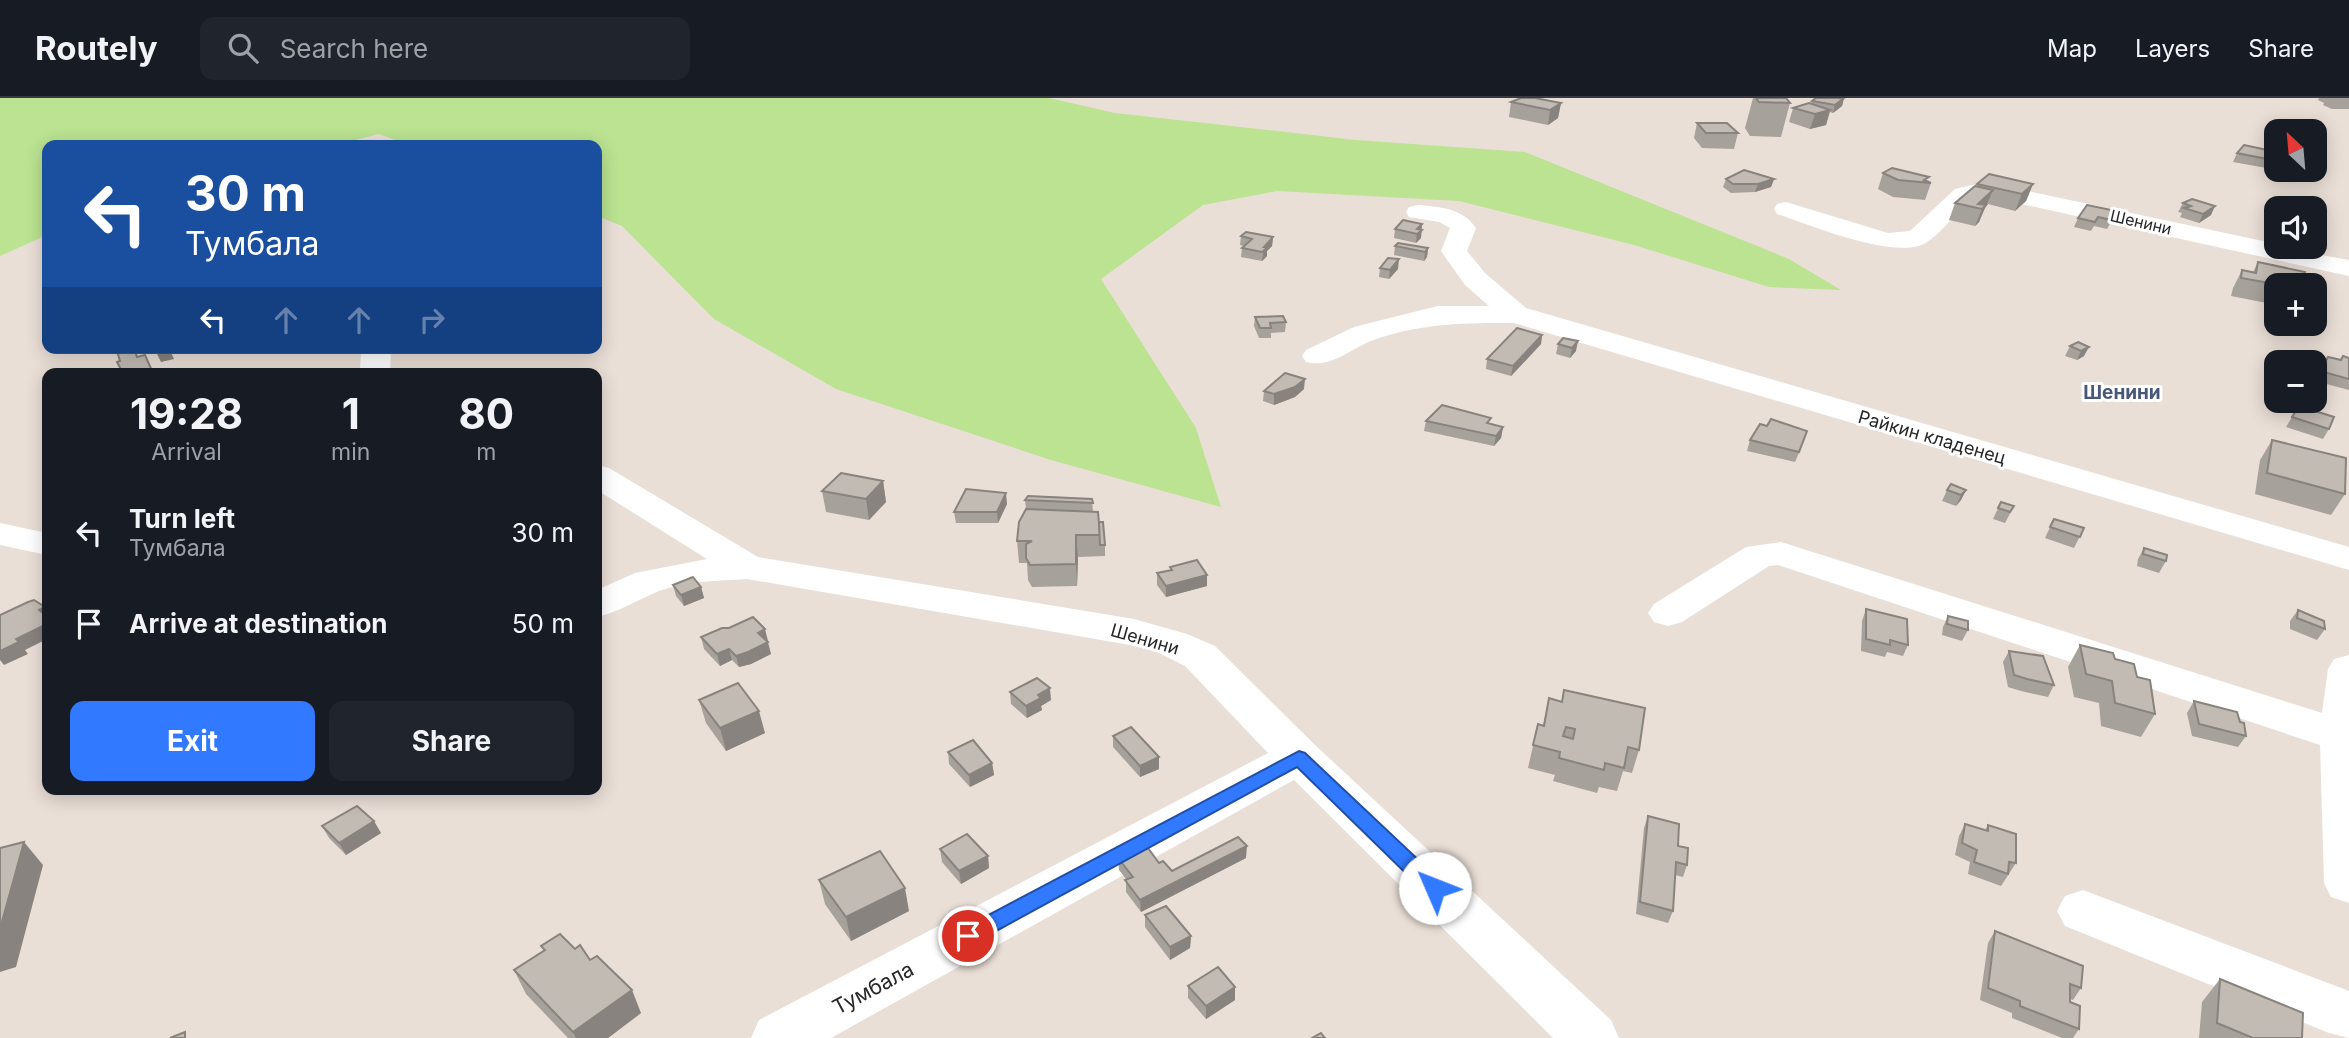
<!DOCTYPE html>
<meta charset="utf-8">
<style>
:root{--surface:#171b24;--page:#20242c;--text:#f1f3f6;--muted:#9ea1a6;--line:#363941;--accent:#3179fe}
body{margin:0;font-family:Inter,sans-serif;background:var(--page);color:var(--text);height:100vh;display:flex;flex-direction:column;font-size:26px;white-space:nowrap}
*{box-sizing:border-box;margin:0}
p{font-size:23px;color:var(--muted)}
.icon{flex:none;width:38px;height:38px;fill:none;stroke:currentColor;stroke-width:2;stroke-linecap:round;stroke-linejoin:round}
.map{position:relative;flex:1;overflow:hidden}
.panel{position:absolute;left:42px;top:270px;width:560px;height:427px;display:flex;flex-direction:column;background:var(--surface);border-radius:14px;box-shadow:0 4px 18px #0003}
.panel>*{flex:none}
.guide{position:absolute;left:42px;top:42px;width:560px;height:214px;border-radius:14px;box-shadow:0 4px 18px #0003;background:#1a4fa0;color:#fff;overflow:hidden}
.needle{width:46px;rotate:334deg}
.buttons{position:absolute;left:2264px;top:21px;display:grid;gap:14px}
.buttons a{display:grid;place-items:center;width:63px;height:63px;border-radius:14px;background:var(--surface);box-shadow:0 4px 18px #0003;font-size:35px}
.pin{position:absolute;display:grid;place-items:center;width:60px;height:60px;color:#fff;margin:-30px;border:4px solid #fff;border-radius:50%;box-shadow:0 2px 7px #0007}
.me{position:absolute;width:77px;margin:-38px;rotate:314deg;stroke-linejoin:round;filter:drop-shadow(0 0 5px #0008)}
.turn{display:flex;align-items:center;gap:24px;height:147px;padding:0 28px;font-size:32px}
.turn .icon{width:91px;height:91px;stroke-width:2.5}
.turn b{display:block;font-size:49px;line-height:60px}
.lanes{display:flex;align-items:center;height:66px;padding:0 28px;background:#0003;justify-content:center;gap:35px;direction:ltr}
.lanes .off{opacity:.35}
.eta{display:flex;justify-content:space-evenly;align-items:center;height:119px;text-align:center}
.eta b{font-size:42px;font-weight:700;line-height:49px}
.button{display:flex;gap:14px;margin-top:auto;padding:14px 28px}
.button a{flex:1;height:80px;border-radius:14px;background:var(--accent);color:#fff;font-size:28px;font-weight:700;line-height:80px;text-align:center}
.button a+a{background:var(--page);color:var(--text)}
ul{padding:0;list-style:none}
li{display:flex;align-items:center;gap:21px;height:91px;padding:0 28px}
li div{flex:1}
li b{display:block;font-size:26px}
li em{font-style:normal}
header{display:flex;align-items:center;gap:42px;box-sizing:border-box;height:98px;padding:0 35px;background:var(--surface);border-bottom:2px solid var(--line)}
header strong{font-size:33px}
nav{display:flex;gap:38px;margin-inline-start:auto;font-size:24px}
.search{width:490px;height:63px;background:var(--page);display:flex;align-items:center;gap:18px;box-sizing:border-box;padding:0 24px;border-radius:14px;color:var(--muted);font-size:26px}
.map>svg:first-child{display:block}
.green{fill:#bbe391}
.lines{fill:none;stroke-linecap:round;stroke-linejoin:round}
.minor{fill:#fff;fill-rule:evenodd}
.wall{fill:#a7a19b}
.shaded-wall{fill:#88837e}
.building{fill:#c2bbb4;stroke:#88837e;stroke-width:2;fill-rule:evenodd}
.route{fill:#3179fe;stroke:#204fa5;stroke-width:2}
.labels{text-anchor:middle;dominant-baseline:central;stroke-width:6;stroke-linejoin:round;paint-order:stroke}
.far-street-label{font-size:16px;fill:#272727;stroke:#fff}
.street-label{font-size:18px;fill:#272727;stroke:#fff}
.neighbourhood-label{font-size:19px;font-weight:bold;fill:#475878;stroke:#fff}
.near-street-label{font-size:21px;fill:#272727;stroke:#fff}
</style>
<header>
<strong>Routely</strong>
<div class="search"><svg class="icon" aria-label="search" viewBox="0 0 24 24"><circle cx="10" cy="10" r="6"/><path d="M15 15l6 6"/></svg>Search here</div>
<nav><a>Map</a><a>Layers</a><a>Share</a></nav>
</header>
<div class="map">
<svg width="2349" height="940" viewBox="0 0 2349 940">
<rect width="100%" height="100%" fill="#eadfd7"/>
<!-- green -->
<polygon class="green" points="0,0 1049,0 1115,15 1356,42 1525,54 1789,161 1841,192 1769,189 1634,147 1459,103 1277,93 1203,107 1101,181 1196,330 1221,409 1051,362 836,291 714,221 622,128 597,118 597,47 408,47 379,36 336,47 47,47 47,137 0,158"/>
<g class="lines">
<!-- minor -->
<g class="minor">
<path d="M1985,84L2277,146V149L2349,162V178L1985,98C1959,104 1949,130 1927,144C1898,164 1810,127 1777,116L1774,111L1777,106L1786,104L1888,135L1910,133L1955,91Z"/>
<path d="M1418,107C1441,109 1462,110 1476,130L1467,153L1485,175L1526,210L2349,449V472L1514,225C1465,225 1424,225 1376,241C1352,249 1332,271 1306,264L1302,258L1306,252L1354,229L1438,208H1489L1465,187L1441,153L1450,130L1439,124L1409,119L1406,114L1409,109Z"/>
<polygon points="361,250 391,250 390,275 360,275"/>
<path d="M597,367L609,370L758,459L1134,521L1187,536L1215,548L1315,647L1611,922L1619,940H1553L1294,682L831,940H751L759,922L1268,655L1185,568L1157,554L1130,547L747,481C718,483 686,483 659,493C637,502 619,514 597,519V492L635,475L707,461L597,392Z"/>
<polygon points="0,425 47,435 47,457 0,447"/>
<polygon points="1781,444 2322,615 2328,571 2334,561 2349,557 2349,805 2331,799 2324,785 2320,647 1778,467 1769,468 1682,524 1668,528 1654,524 1648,515 1654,506 1746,449"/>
<polygon points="2083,792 2349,893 2349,940 2329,935 2065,828 2057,813 2065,798"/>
</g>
</g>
<!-- wall -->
<g class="wall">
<polygon points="1753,0 1786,0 1790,5 1781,39 1750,38 1745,30"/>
<polygon points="1844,0 1842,8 1833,15 1830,14 1826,27 1810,31 1789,24 1793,10 1811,6 1812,3"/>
<polygon points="2319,0 2349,0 2349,11 2332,11 2323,7 2324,5 2318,2"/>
<polygon points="1511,4 1561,5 1558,20 1548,27 1509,19"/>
<polygon points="1697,25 1738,35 1734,51 1702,50 1694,40"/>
<polygon points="2277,54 2277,65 2272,71 2233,64 2237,55"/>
<polygon points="1883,75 1927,83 1931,85 1925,102 1893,99 1878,91"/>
<polygon points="1726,81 1774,81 1771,89 1755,94 1731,95 1723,89"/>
<polygon points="1977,86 2033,86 2026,103 2015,113 1988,106 1984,111 1979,124 1975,128 1949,122 1955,105 1976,88"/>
<polygon points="2192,101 2211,117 2199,125 2180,119 2182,115 2178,114 2183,105"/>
<polygon points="2087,107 2112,122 2107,131 2094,128 2091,133 2074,129 2078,120"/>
<polygon points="1422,126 1421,140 1416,145 1394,140 1395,131"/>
<polygon points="1241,138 1273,139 1272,148 1267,153 1267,158 1262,163 1241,159 1242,150 1244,148 1240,147"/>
<polygon points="1395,148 1428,150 1427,159 1424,163 1394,157"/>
<polygon points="2258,164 2303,187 2277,187 2277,207 2231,198 2233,190 2242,172 2253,174"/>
<polygon points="1380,170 1398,171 1389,181 1379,179"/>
<polygon points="1255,219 1286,224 1285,234 1271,235 1271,240 1259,240 1254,228"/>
<polygon points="1542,237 1541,246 1511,278 1486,271 1487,261"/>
<polygon points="1563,240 1576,253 1570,260 1556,256 1558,246"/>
<polygon points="2078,244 2084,258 2077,262 2065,258 2070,248"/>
<polygon points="2328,259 2341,262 2349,260 2349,292 2315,283 2315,280"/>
<polygon points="1304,291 1295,299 1274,307 1263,303 1264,293"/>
<polygon points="2292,319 2329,331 2323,341 2286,329"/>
<polygon points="1426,323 1490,325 1503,329 1501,340 1494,348 1424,333"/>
<polygon points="1750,342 1804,343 1795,364 1747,353"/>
<polygon points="2272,342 2345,396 2331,417 2255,396 2260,362"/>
<polygon points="883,383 886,404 869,422 826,414 822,393"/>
<polygon points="1947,392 1966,392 1961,402 1956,408 1942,403"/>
<polygon points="1092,401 1093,414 1099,424 1105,447 1105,458 1078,459 1077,488 1032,489 1028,482 1027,465 1019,465 1017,443 1026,411 1025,402"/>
<polygon points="2001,404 2014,408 2005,425 1993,421"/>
<polygon points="1007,406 998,425 956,425 954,414"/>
<polygon points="2054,421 2084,430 2074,450 2045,440"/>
<polygon points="2144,450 2166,463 2159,475 2137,468 2138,461"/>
<polygon points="1170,469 1207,477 1207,488 1166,499 1157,487 1157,475 1170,473"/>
<polygon points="673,487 701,489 704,500 684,508 676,498"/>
<polygon points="1866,511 1908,547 1903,558 1887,554 1885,559 1861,553 1862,523"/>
<polygon points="2298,512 2325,531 2317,542 2290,531 2290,523"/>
<polygon points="1948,518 1968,532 1962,543 1942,537 1943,529"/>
<polygon points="701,539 768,543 767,543 771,556 751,566 739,569 732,562 720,568 704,551"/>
<polygon points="2080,547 2115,561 2137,579 2155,616 2141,639 2101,628 2099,605 2074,599 2068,569"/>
<polygon points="2009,553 2054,587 2048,599 2021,593 2008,589 2003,564"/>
<polygon points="1010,594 1051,602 1041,608 1042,612 1027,620 1011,606"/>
<polygon points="1549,600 1639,652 1632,675 1623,673 1617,693 1599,689 1597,695 1553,683 1555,677 1528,670 1538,626 1543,627"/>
<polygon points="699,602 765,635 726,653 706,625"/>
<polygon points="2194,603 2240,624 2246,638 2238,649 2192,638 2187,615"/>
<polygon points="1113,638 1159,671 1140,679 1113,649"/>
<polygon points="948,654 992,665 994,677 970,689 949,666"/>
<polygon points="1648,718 1678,748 1687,767 1683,779 1675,777 1673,813 1668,825 1636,816 1644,730"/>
<polygon points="1965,726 1985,732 1988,727 2016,765 2001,788 1968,776 1970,764 1955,757 1959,738"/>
<polygon points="322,728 381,735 346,757 329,740"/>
<polygon points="940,751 988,758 989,770 961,786 942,764"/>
<polygon points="1118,760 1159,765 1172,773 1246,760 1141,814 1126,794 1126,781 1119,772"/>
<polygon points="819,782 909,813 851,843 825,806"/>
<polygon points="1145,817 1191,838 1190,850 1170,862 1145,829"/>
<polygon points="1995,833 2081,890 2073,902 2070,901 2079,931 2073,940 2062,940 2012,920 2012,915 1980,902 1988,845"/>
<polygon points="541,848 575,851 590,862 641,915 608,940 568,940 526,896 514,872 544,853"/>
<polygon points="2220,881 2302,940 2199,940 2202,904"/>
<polygon points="1188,888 1235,889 1235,902 1206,921 1188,900"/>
</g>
<!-- shaded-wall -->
<g class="shaded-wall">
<polygon points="1844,0 1842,8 1833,15 1835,7"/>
<polygon points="1561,5 1558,20 1548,27 1550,12"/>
<polygon points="1830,12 1826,27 1810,31 1815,16"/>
<polygon points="1774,81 1771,89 1755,94 1758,86"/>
<polygon points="2033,86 2026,103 2015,113 2022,96"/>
<polygon points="1993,92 1979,124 1975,128 1982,111 1978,106"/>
<polygon points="2215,108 2211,117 2199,125 2203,116"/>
<polygon points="1422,126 1421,140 1416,145 1417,131"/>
<polygon points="1273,139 1272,148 1267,153 1267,158 1262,163 1264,149"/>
<polygon points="1428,150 1427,159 1424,163 1425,154"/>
<polygon points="1399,161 1398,171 1389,181 1390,172"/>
<polygon points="1542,237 1541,246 1511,278 1513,268"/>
<polygon points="1578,243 1576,253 1570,260 1572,250"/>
<polygon points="2089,249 2084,258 2077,262 2081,253"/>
<polygon points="169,250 174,261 161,264 156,254"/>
<polygon points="1305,281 1304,291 1295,299 1274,307 1274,296"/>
<polygon points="1503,329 1501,340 1494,348 1496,338"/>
<polygon points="883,383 886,404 869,422 866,401"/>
<polygon points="1966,392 1961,402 1956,408 1961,397"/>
<polygon points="1006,395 1007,406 998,425 997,414"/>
<polygon points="1076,437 1078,459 1077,488 1076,466"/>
<polygon points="1207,477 1207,488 1166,499 1166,488"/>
<polygon points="701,489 704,500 684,508 681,497"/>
<polygon points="45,509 47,513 47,523 39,512"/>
<polygon points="47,526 47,541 25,552 28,556 4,567 0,562 0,553 16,541"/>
<polygon points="765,531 768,543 760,546 758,535"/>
<polygon points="768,544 771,556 751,566 739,569 736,558"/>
<polygon points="729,551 732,562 720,568 717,556"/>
<polygon points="1050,590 1051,602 1041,608 1042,612 1027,620 1026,608 1038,597"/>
<polygon points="759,613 765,635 726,653 720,630"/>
<polygon points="1159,659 1159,671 1140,679 1140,668"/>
<polygon points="992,665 994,677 970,689 969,677"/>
<polygon points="374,723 381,735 346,757 339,745"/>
<polygon points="24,744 43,767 16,869 0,874 0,831"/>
<polygon points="1247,748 1246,760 1141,814 1140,802"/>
<polygon points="988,758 989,770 961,786 959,773"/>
<polygon points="905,790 909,813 851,843 846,819"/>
<polygon points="1191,838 1190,850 1170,862 1170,849"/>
<polygon points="1235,889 1235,902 1206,921 1206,908"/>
<polygon points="632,892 641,915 608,940 576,940 573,934"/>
</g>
<!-- building -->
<g class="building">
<polygon points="1521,0 1535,0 1561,5 1550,12 1511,4"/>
<polygon points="1756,0 1786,0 1790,5 1759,4"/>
<polygon points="1816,0 1844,0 1835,7 1812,3"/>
<polygon points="1809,5 1830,12 1815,16 1793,10"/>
<polygon points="1697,25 1727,25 1738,35 1706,35"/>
<polygon points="2244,47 2277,54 2277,63 2237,55"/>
<polygon points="1892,70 1929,79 1924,82 1931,85 1898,82 1883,75"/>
<polygon points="1744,72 1774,81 1758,86 1733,86 1726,81"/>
<polygon points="1989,76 2033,86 2022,96 1977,86"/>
<polygon points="1975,88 1993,92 1978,106 1986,107 1982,111 1955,105"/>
<polygon points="2192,101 2215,108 2203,116 2184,110 2191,108 2183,105"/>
<polygon points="2087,107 2116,113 2111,122 2098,119 2095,124 2078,120"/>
<polygon points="1403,122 1422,126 1417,131 1422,132 1417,136 1395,131"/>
<polygon points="1246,134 1273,139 1264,149 1268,149 1262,154 1242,150 1252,141 1241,138"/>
<polygon points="1398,145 1428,150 1425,154 1395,148"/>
<polygon points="1388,160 1399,161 1390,172 1380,170"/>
<polygon points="2258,164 2305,174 2303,187 2281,187 2241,180 2242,172 2256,175"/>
<polygon points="1283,218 1286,224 1270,225 1271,230 1260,230 1255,219"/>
<polygon points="1517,230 1542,237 1513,268 1487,261"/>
<polygon points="1563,240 1578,243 1572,250 1558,246"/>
<polygon points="2078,244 2089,249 2081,253 2070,248"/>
<polygon points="116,250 134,250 137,259 145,257 153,275 123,275 117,264 120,263"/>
<polygon points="155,250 168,250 169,251 156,254"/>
<polygon points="2343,258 2349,260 2349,281 2320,273 2328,259 2341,262"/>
<polygon points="1285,275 1305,281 1295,289 1274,296 1264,293"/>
<polygon points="1442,307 1491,320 1487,325 1503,329 1496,338 1426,323"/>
<polygon points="2299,308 2334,319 2329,331 2292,319"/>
<polygon points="1771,321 1807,333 1799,354 1750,342 1760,326 1767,328"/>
<polygon points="2272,342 2346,360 2345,396 2267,375"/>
<polygon points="841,375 883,383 866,401 822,393"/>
<polygon points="1951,386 1966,392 1961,397 1947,392"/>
<polygon points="966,391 1006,395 997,414 954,414"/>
<polygon points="1028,398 1092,401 1093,405 1025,402"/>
<polygon points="2001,404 2014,408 2010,414 1998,410"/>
<polygon points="1026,411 1098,414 1100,437 1076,437 1076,466 1030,467 1026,460 1026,446 1032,443 1017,443 1019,424"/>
<polygon points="2054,421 2084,430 2080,439 2050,429"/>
<polygon points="1099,424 1103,424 1105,447 1100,447"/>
<polygon points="2144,450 2167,457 2166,463 2143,456"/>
<polygon points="1197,462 1207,477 1166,488 1157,475 1172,472 1170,469"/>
<polygon points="693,479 701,489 681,497 673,487"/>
<polygon points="34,502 45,509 39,512 47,518 47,526 16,541 19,544 0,553 0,517 28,504"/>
<polygon points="1866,511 1907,521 1908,547 1890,542 1890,547 1866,541"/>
<polygon points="2298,512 2324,523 2325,531 2297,520"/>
<polygon points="1948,518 1968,523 1968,532 1947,526"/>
<polygon points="753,519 765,531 758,535 768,544 748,554 736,558 729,551 717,556 701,539 722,530 729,530"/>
<polygon points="2080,547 2113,555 2115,561 2134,566 2137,579 2150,582 2155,616 2115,605 2112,583 2086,576"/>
<polygon points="2009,553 2043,558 2054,587 2027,581 2014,577"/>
<polygon points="1037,580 1050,590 1038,597 1041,600 1026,608 1010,594"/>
<polygon points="738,585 759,613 720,630 699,602"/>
<path d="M1564,592L1645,610L1639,652L1628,649L1624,670L1605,665L1604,672L1559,660L1560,654L1533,647L1538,626L1544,628L1549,600L1562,604ZM1566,629L1575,631L1573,641L1563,638Z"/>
<polygon points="2194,603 2237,614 2240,624 2244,625 2246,638 2199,626"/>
<polygon points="1131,629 1159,659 1140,668 1113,638"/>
<polygon points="973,642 992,665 969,677 948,654"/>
<polygon points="357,708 374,723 339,745 322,728"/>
<polygon points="1648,718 1679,726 1678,748 1688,750 1687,767 1676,764 1673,813 1640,804"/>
<polygon points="1965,726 1988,733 1988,727 2016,736 2016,765 2009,764 2008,776 1974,764 1977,752 1962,745"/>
<polygon points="967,736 988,758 959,773 940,751"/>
<polygon points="1238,739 1247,748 1140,802 1125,782 1133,779 1118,760 1145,746 1159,765 1163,763 1172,773"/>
<polygon points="24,744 0,831 0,750"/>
<polygon points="880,753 905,790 846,819 819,782"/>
<polygon points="1166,808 1191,838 1170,849 1145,817"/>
<polygon points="1995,833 2083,868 2081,890 2070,886 2070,904 2080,908 2079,931 2020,908 2020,903 1988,890"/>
<polygon points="560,836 575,851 580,847 590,862 597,858 632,892 573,934 514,872 545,852 541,848"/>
<polygon points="1218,869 1235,889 1206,908 1188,888"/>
<polygon points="2220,881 2303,915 2302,940 2253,940 2217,925"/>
<polygon points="185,934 185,940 170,940"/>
<polygon points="1321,935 1325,940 1312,940"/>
</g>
<!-- route -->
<polygon class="route" points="1299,653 1305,655 1442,784 1445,790 1442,796 1435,799 1427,796 1297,669 976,844 968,847 960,844 957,838 960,832"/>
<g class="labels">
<!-- far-street labels -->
<g class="far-street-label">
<text transform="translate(2141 124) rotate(13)">Шенини</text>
</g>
<!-- street labels -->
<g class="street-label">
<text transform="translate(1932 339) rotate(16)">Райкин кладенец</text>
<text transform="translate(1145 541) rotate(16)">Шенини</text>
</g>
<!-- neighbourhood labels -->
<g class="neighbourhood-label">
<text x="2122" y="294">Шенини</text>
</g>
<!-- near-street labels -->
<g class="near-street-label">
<text transform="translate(873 890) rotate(-28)">Тумбала</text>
</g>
</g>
</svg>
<div class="buttons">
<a><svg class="needle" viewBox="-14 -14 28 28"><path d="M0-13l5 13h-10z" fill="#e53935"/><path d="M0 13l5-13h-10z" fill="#9ea1a6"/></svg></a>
<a><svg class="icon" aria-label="sound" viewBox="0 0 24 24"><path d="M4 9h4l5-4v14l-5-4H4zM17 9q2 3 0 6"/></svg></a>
<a>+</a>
<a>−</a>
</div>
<div class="pin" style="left:968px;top:838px;background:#d93025"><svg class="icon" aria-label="arrive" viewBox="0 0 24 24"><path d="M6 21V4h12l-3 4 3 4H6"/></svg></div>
<svg class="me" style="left:1435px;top:790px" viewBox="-20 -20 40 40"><circle r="19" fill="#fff"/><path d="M0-13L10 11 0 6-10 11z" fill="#3179fe"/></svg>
<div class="guide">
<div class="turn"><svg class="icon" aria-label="left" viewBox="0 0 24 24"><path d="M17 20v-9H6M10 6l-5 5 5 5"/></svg><div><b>30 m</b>Тумбала</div></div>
<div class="lanes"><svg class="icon" aria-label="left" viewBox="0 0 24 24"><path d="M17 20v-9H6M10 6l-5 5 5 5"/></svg><svg class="icon off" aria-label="ahead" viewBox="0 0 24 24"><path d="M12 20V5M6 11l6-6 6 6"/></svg><svg class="icon off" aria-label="ahead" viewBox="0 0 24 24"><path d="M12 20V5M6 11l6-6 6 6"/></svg><svg class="icon off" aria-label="right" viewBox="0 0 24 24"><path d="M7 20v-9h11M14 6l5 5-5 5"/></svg></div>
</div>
<section class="panel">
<div class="eta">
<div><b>19:28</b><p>Arrival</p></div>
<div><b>1</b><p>min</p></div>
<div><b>80</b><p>m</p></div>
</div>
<ul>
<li><svg class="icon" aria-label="left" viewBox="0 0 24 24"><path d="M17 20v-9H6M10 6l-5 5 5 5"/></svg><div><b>Turn left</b><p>Тумбала</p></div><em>30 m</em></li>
<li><svg class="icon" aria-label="arrive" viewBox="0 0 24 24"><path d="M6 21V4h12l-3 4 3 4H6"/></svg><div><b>Arrive at destination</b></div><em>50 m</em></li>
</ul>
<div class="button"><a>Exit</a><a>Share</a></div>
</section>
</div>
